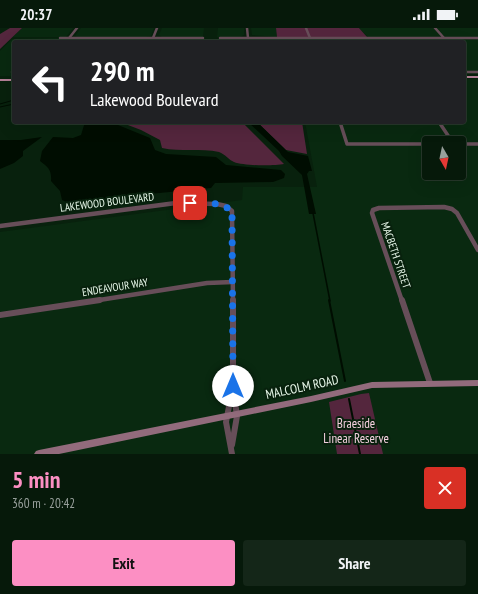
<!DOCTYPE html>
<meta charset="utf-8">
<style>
:root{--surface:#06190a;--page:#142618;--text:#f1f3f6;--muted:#98a09c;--line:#27382b;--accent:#fc8fc3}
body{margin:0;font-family:"PT Sans Narrow",sans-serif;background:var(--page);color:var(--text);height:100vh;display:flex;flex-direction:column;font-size:15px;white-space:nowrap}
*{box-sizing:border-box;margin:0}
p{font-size:13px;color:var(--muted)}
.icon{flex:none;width:22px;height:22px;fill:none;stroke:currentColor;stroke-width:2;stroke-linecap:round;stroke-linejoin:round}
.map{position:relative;height:426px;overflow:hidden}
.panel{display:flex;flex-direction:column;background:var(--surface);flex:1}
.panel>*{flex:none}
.banner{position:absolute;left:12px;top:12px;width:454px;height:84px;border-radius:4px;box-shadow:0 4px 16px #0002,0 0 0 1px var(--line);background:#202124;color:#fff;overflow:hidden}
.needle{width:26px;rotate:171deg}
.fabs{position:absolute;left:422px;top:108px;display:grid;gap:8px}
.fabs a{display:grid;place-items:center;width:44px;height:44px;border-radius:4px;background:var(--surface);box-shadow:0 4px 16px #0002,0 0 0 1px var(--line);font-size:20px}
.pin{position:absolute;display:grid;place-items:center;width:34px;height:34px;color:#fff;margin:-17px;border-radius:8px;box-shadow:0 2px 6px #0006}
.me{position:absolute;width:44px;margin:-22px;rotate:0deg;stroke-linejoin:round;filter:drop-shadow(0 0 3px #0008)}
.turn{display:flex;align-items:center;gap:14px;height:84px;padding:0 12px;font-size:18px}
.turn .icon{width:52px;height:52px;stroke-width:2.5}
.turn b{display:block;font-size:28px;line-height:34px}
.round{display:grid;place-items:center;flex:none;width:42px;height:42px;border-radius:4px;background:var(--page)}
.overview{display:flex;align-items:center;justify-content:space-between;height:68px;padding:0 12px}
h1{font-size:24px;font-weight:600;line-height:30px;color:var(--accent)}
.cta{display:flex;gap:8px;margin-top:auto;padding:8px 12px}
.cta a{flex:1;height:46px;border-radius:4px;background:var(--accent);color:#111;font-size:16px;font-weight:600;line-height:46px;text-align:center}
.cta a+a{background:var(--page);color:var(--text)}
.status{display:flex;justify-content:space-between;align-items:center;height:28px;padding:0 20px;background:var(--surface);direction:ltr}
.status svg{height:11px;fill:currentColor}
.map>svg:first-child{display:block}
.built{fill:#092910;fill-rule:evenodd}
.green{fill:#54263d}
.water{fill:#000d01}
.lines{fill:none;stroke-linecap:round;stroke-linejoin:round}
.stream-far2{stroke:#000d01;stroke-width:1}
.stream-far1{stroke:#000d01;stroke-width:1.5}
.stream{stroke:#000d01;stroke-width:2}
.street-far3{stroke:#674e59;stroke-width:2.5}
.street-far2{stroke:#674e59;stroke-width:3.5}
.street-far1{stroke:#674e59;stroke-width:4.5}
.street{stroke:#674e59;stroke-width:6}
.secondary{fill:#926b7c;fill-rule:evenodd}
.primary{fill:#b48197;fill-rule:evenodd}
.route{stroke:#1a73e8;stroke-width:7;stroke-dasharray:0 12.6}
.labels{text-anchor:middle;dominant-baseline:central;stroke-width:4;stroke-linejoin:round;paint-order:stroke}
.street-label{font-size:11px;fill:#e7f7e9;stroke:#08210d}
.near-street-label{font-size:13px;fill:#e7f7e9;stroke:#08210d}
.near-park-label{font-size:13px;fill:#f4d0df;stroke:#08210d}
</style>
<div class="status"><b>20:37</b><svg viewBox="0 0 49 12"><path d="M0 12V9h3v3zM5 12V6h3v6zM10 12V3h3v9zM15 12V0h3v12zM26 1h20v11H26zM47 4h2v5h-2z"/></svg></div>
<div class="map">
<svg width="478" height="426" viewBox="0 0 478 426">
<rect width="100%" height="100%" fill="#08210d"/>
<!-- built -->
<g class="built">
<polygon points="22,0 73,0 66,9 13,9"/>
<polygon points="81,0 154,0 151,8 146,9 78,9 75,8"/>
<polygon points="162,0 204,0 203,9 162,9 159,7"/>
<polygon points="218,0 244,0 244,7 240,9 217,9"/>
<polygon points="251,0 276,0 277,9 252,7"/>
<polygon points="359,0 478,0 478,46 464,46 464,14 218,14 219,11 370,11"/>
<polygon points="57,10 70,12 204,11 204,14 14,14 14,48 0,48 0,23 12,11"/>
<path d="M464,51H478V426H0V204L242,172L243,159H317L305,94H464ZM429,115H459V145H429Z"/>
</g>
<!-- green -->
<g class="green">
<polygon points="10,0 22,0 0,21 0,6"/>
<polygon points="276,0 359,0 367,9 277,9"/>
<path d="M120,94H242L284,136C274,138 244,138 234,134C229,132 225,126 219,124C201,120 180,124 162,120L160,112L141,102Z"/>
<polygon points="257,94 302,94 307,126 286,122"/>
<polygon points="369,365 383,426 337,426 329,374 361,366"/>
</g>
<!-- water -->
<g class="water">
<path d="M85,94L113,95L150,110L155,122L166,126L216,129L226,137L281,142L285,146L284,150L273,154L215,155L211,160L149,166L104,172L88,178L74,177L62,172L60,163L51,153C52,142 48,139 40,133L42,123L53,109L73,110L81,107Z"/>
<polygon points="248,94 257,94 288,124 308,128 312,143 309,143 307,146 316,186 309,186 302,147 282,128 279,123"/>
<polygon points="42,109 23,123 23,128 14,135 0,141 0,112 21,112"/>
</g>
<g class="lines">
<!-- stream-far2 -->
<g class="stream-far2">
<polyline points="0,76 14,72"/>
<polyline points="0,79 14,76"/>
</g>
<!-- stream-far1 -->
<polyline class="stream-far1" points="313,185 330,273"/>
<!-- stream -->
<g class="stream">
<polyline points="329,272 345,353"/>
<polyline points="349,371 360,426"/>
</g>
<!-- street-far3 -->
<g class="street-far3">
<polyline points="247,0 248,10"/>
<polyline points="306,0 310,10"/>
<polyline points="435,0 444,10"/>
<polyline points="60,10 203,10"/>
<polyline points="153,10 157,0"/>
<polyline points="220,10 478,10"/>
<polyline points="66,14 77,0"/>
<polyline points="12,44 14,44"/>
<polyline points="464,44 478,44"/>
</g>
<!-- street-far2 -->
<g class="street-far2">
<polyline points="340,94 347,116 429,116"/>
<polyline points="439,94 453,115"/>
<polyline points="459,116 478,116"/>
</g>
<!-- street-far1 -->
<g class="street-far1">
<polyline points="0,198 176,175 217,176 226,178 232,183 233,273"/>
<polyline points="93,273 207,255 233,254"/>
<polyline points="402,273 372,185 373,182 379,180 444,179 452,181 457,185 478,222"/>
</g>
<!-- street -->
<g class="street">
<polyline points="402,272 430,355"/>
<polyline points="0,287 100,272"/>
<polyline points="232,417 237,388 233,360"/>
<polyline points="232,426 226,394 233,358 233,272"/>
</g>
<!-- secondary -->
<polygon class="secondary" points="478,352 478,358 372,360 311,374 59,426 34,426 36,423 39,422 311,368 372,354"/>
<!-- primary -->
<g class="primary">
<rect x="464" y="48" width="14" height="2"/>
<rect x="0" y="51" width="14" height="2"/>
</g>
</g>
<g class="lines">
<!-- route -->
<path class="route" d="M190,175C205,175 220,173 232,183L233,358"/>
</g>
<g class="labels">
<!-- street labels -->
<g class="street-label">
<text transform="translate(107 174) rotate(-7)">LAKEWOOD BOULEVARD</text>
<text transform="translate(396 227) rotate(71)">MACBETH STREET</text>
<text transform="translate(115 259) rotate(-9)">ENDEAVOUR WAY</text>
</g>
<!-- near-street labels -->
<g class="near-street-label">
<text transform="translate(302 359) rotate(-12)">MALCOLM ROAD</text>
</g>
<!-- near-park labels -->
<g class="near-park-label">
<text x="356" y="395">Braeside<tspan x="356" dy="15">Linear Reserve</tspan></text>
</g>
</g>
</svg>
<div class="fabs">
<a><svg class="needle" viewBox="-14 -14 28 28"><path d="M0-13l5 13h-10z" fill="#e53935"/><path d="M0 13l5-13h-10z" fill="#98a09c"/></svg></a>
</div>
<div class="pin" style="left:190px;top:175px;background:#d93025"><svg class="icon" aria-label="arrive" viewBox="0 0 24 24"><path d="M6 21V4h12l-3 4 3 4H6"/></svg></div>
<svg class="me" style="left:233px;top:358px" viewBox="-20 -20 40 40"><circle r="19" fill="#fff"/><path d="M0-13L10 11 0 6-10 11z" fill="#1a73e8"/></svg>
<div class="banner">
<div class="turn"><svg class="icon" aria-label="left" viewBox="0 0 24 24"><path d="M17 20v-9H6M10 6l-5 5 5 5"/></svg><div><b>290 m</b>Lakewood Boulevard</div></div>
</div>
</div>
<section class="panel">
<div class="overview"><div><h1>5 min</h1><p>360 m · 20:42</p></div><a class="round" style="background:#d93025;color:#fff"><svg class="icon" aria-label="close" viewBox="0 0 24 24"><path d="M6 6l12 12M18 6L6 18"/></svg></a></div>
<div class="cta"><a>Exit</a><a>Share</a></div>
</section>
